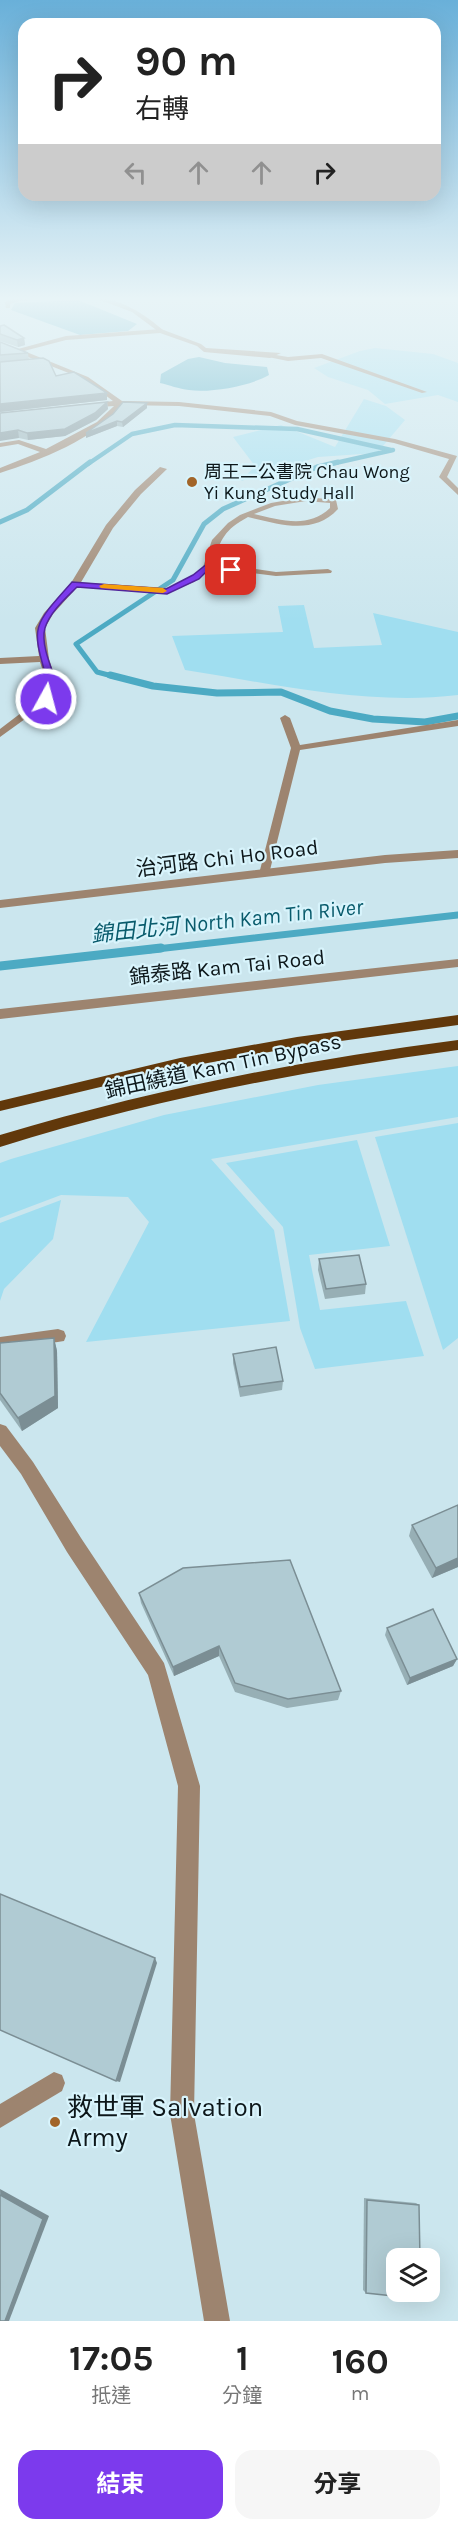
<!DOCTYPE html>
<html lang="zh-TW">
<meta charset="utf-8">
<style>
:root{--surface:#fff;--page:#f6f6f6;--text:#222;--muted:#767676;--accent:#7c3aed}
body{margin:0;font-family:Karla,"Noto Sans TC",sans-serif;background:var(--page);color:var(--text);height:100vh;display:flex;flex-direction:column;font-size:22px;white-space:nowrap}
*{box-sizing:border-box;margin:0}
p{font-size:20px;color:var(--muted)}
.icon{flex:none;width:33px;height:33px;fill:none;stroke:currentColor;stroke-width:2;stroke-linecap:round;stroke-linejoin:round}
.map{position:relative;height:2321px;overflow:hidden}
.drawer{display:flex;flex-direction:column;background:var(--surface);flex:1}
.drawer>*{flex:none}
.hud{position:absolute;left:18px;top:18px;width:423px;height:183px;border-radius:18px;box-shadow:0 6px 24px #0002;background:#fff;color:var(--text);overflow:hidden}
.tools{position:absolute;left:386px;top:2248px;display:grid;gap:12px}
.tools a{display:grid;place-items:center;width:54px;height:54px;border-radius:12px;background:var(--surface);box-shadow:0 6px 24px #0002;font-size:30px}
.pin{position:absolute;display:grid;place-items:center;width:51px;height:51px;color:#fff;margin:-26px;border-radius:12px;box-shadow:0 3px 9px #0006}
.me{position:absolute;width:66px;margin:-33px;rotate:7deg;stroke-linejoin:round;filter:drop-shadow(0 0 4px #0008)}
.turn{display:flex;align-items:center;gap:21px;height:126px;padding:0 18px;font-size:27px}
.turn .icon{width:78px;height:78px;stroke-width:2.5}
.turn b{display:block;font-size:42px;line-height:51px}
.lanes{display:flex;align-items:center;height:57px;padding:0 18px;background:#0003;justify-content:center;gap:30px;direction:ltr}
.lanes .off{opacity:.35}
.eta{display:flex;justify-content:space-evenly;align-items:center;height:102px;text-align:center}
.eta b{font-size:36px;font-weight:700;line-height:42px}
.button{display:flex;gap:12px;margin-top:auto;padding:12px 18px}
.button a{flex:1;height:69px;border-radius:18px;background:var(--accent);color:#fff;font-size:24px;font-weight:700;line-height:69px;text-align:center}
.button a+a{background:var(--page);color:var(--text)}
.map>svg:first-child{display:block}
.green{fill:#a0def0}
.water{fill:#4caac3}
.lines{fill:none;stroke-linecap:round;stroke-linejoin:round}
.stream-far3{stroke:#4caac3;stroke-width:4.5}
.stream-far2{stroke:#4caac3;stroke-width:5}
.stream-far1{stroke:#4caac3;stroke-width:7}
.stream{stroke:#4caac3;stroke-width:9}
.service{fill:#9d846f;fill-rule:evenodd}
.minor{fill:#9d846f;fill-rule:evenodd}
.primary{fill:#61380b;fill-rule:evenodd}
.wall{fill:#97afb5}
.shaded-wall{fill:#7b8e94}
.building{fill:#b0cbd3;stroke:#7b8e94;stroke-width:1.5}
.route{fill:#7c3aed;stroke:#51269a;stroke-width:1.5}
.slow{fill:#f59e0b}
.poi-dot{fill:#a26529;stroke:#d8f4fc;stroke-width:2}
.labels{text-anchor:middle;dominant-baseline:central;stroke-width:4.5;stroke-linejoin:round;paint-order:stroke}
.far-poi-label{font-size:18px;fill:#0d171a;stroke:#d8f4fc;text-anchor:start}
.street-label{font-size:21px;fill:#0d171a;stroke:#d8f4fc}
.water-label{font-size:22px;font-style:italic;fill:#095b6c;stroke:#d8f4fc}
.near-poi-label{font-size:26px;fill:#0d171a;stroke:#d8f4fc;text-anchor:start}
</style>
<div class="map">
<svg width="458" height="2321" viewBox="0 0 458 2321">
<rect width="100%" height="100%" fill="#cbe6ee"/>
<!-- green -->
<g class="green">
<polygon points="375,348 433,354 458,363 458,402 438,395 385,404 368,390 328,377 314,368 360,351"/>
<polygon points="364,399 386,406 405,420 377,453 318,457 241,481 255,466 233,437 281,425 335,447"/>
<path d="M304,605L314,648L382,645L373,613L458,632V695C367,706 275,684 185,670L172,636L283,632L278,606Z"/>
<polygon points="458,1066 458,1117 211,1159 274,1230 290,1321 86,1342 149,1222 128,1197 61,1195 0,1218 0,1163 11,1159 164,1115 318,1085"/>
<polygon points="458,1123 458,1338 443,1350 375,1137"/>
<polygon points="357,1140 390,1246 309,1255 320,1310 406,1301 424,1356 315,1369 300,1328 283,1227 226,1163"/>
<polygon points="61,1200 53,1239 4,1289 0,1301 0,1223"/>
</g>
<!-- water -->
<g class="water">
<polygon points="78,300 137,324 128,331 80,335 11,310 15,303"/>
<path d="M199,357L225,363L267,367L269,375C250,386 211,393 189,390C179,389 169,385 160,383L161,374L188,359Z"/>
</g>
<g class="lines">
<!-- stream-far3 -->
<g class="stream-far3">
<polyline points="88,464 132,434 175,425 297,429 391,450"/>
<polyline points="331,464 393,450"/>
</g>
<!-- stream-far2 -->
<g class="stream-far2">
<polyline points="0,522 27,510 90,462"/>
<polyline points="116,677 97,672 76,644 173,580 204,524 223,509 317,467 338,462"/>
</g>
<!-- stream-far1 -->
<g class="stream-far1">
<polyline points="110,675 153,686 217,693 281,692 330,711 373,719 425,722 458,716"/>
<polyline points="148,950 458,915"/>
</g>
<!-- stream -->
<polyline class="stream" points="0,966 161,948"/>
<!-- service -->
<g class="service">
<polygon points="18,297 52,297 19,301 10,304 10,308 6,308 5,302"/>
<path d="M92,297C118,297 145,314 164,331L159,332L132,312Z"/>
<polygon points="270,354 288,357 322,354 427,392 422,393 321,358 288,361 268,357"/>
<path d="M306,497L336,500L338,509C313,536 279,524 248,517C224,530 221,539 213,563L276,572L328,569L332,571L331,573L276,576L210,568L194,582L167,593L75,586L71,584L75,582L169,588L188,579L203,567L212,540L228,523L240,515L271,503ZM306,501L330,503V508C308,529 281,520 254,514L275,506Z"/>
<polygon points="285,715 290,718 300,745 458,720 458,726 300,750 269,874 264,877 259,874 291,748 280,718"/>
<polygon points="54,2072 62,2075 65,2083 62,2091 0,2128 0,2104"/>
</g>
<!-- minor -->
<g class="minor">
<path d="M161,329L201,344L206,348L281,353L270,358L204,352L197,346L160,333L66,340L24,351L88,377L122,401L179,402L271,412L297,421L395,439L457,456L447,477L458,488V495L439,477L449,459L394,443L295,425L270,416L179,406L122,405C98,438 38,461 0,473V468L40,452L18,444L0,447V443L19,440L46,449L97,422L114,406L85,408L88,404L113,401L84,379L0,346V342L18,349L66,336Z"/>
<polygon points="160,467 167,469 141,494 113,528 80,584 53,614 45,628 49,659 58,687 50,701 0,737 0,729 42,697 48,687 40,662 0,664 0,658 39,656 35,628 44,613 71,583 106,525 135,490"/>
<polygon points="458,850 458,858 385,863 0,908 0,900 385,855"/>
<polygon points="458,959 458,967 0,1019 0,1009"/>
<polygon points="58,1329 64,1331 66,1336 64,1341 0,1351 0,1337"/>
<polygon points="0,1424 6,1426 33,1462 81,1538 164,1663 200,1786 194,2114 230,2321 204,2321 170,2114 178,1786 148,1675 67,1552 21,1474 0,1446"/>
</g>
<!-- primary -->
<g class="primary">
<polygon points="458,1015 458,1025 297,1047 180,1068 0,1111 0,1101 180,1058 297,1037"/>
<path d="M458,1040V1050C302,1071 150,1100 0,1147V1135C150,1090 302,1060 458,1040Z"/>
</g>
</g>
<!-- wall -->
<g class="wall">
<polygon points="0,326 24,338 25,345 18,347 0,341"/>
<polygon points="0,342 28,353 29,360 56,376 107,400 0,412 26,360 0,362"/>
<polygon points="107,402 108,409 96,420 65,436 28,440 19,438 0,413"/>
<polygon points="147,403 147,408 123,427 117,426 86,438"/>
<polygon points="319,1259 366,1284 365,1294 325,1299 318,1270"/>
<polygon points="54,1338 57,1351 58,1408 22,1431 0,1400 0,1343"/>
<polygon points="233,1354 283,1381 282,1390 240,1397 233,1363"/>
<polygon points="458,1505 458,1567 432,1578 409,1536 412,1525"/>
<polygon points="139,1593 341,1691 338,1700 287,1708 235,1692 219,1656 174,1676 141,1603"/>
<polygon points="387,1628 457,1659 453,1666 407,1685 385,1635"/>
<polygon points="364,2198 416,2203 419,2205 366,2293 363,2290"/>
</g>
<!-- shaded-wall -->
<g class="shaded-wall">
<polygon points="24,338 25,345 18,347 17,340"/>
<polygon points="107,393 107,400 0,412 0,404"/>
<polygon points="107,402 108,409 96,420 65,436 28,440 27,433"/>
<polygon points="147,403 147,408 123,427 122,422"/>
<polygon points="117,421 117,426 86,438 86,433"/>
<polygon points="18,430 19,438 0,441 0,433"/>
<polygon points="54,1338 57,1351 58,1408 22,1431 18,1418"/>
<polygon points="458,1558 458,1567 432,1578 436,1568"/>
<polygon points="219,1646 219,1656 174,1676 173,1667"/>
<polygon points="457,1659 453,1666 407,1685 410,1678"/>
<polygon points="155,1958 157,1963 120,2082 116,2081"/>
<polygon points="0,2189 49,2216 9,2321 5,2321"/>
</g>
<!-- building -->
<g class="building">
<polygon points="4,325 24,338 17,340 0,334 0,326"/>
<polygon points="0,342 28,353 0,355"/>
<polygon points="43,358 49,361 56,376 74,372 107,393 0,404 0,362"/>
<polygon points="107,402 95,413 65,429 27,433 18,430 0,433 0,413"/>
<polygon points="123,402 147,403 122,422 117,421 86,433 113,414"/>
<polygon points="359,1255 366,1284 326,1289 319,1259"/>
<polygon points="54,1338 55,1396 18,1418 0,1393 0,1343"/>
<polygon points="276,1347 283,1381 240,1387 233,1354"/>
<polygon points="458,1505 458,1558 436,1568 412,1525"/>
<polygon points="290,1560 341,1691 288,1699 235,1683 219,1646 173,1667 139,1593 183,1568"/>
<polygon points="433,1609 457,1659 410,1678 387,1628"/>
<polygon points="0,1894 155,1958 116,2081 0,2030"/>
<polygon points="0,2195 43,2219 5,2321 0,2321"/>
<polygon points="367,2200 419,2205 420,2259 396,2259 396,2292 421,2292 421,2299 366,2293"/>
</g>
<!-- sky -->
<linearGradient id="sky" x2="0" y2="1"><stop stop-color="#69b0d9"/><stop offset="0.48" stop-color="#e8f4f7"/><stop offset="1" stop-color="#e8f4f7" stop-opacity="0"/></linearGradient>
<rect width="458" height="622" fill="url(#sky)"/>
<!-- route -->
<path class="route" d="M208,563L235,570L231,572L210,568L199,579L167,594L77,587C66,598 50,612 45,628C40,645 53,671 58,687L49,701H42L41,699L49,687C32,626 29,630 72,582L166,589L193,575Z"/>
<!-- slow -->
<polygon class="slow" points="104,584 163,588 167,591 163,593 101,588 99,586"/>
<!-- markers -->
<g class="poi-dot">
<circle cx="192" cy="482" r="6"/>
<circle cx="55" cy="2122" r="6"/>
</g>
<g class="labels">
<!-- far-poi labels -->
<g class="far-poi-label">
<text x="204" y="472">周王二公書院 Chau Wong<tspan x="204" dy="21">Yi Kung Study Hall</tspan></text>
</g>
<!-- street labels -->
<g class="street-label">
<text transform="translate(227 858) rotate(-7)">治河路 Chi Ho Road</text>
<text transform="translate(227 967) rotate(-6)">錦泰路 Kam Tai Road</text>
<text transform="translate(223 1066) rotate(-12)">錦田繞道 Kam Tin Bypass</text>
</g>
<!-- water labels -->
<g class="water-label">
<text transform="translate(227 921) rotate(-6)">錦田北河 North Kam Tin River</text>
</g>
<!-- near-poi labels -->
<g class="near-poi-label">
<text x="67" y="2107">救世軍 Salvation<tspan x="67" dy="30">Army</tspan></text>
</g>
</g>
</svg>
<div class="tools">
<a><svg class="icon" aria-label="layers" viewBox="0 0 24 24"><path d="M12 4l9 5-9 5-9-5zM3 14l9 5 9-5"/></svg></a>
</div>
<div class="pin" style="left:231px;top:570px;background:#d93025"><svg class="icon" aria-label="arrive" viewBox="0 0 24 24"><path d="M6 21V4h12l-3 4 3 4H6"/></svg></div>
<svg class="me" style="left:46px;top:699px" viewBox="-20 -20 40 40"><circle r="17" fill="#7c3aed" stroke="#fff" stroke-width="3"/><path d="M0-11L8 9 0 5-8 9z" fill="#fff"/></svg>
<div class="hud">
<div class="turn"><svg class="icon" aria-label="right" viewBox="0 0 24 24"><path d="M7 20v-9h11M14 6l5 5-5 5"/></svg><div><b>90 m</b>右轉</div></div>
<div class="lanes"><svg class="icon off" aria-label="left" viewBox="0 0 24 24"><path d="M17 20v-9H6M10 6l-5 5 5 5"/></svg><svg class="icon off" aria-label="ahead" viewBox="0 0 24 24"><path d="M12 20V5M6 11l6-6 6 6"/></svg><svg class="icon off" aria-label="ahead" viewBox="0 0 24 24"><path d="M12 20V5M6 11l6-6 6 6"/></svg><svg class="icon" aria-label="right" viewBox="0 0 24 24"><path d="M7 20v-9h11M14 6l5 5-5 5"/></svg></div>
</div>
</div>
<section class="drawer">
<div class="eta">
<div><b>17:05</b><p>抵達</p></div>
<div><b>1</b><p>分鐘</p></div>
<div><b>160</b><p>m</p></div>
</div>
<div class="button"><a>結束</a><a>分享</a></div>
</section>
